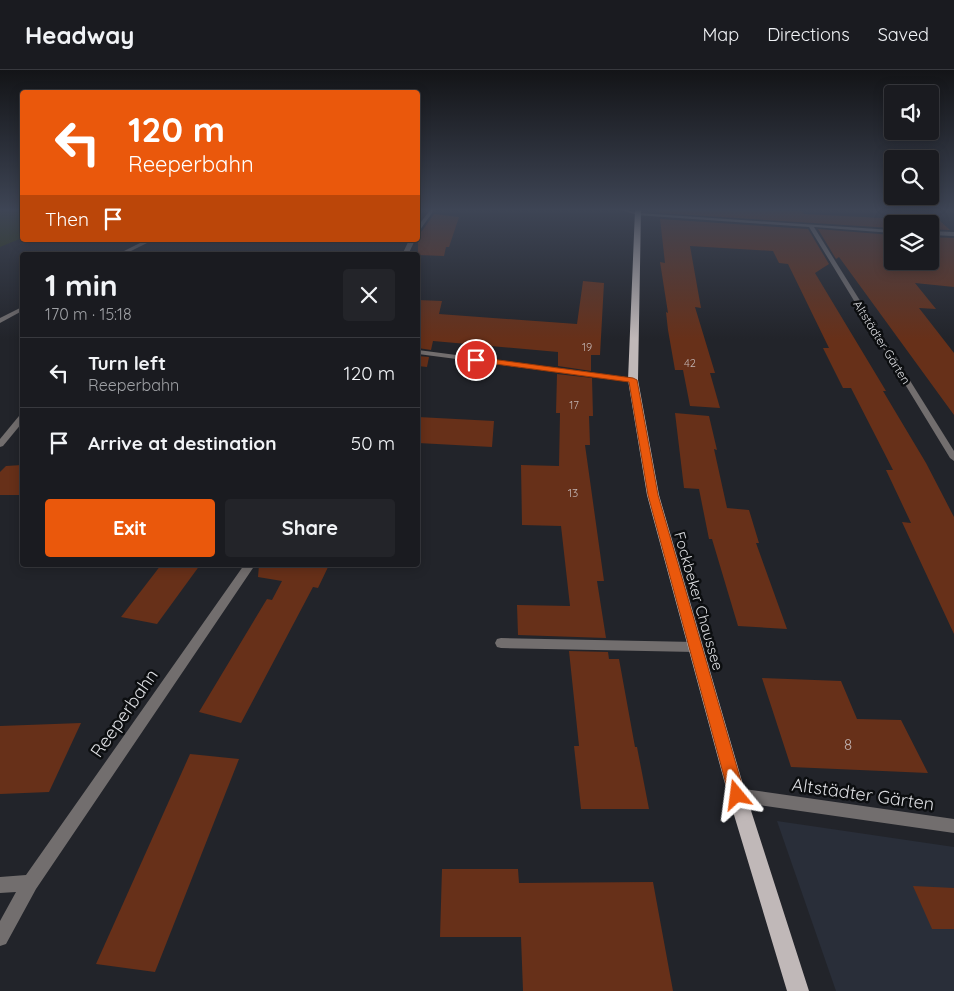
<!DOCTYPE html>
<meta charset="utf-8">
<style>
:root{--surface:#1a1b20;--page:#232429;--text:#f1f3f6;--muted:#9fa1a5;--line:#38393e;--accent:#ea580c}
body{margin:0;font-family:Quicksand,sans-serif;background:var(--page);color:var(--text);height:100vh;display:flex;flex-direction:column;font-size:19px;white-space:nowrap}
*{box-sizing:border-box;margin:0}
p{font-size:16px;color:var(--muted)}
.icon{flex:none;width:28px;height:28px;fill:none;stroke:currentColor;stroke-width:2;stroke-linecap:round;stroke-linejoin:round}
.map{position:relative;flex:1;overflow:hidden}
.panel{position:absolute;left:20px;top:182px;width:400px;height:315px;display:flex;flex-direction:column;background:var(--surface);border-radius:5px;box-shadow:0 2px 12px #0003,0 0 0 1px var(--line)}
.panel>*{flex:none}
.guide{position:absolute;left:20px;top:20px;width:400px;height:152px;border-radius:5px;box-shadow:0 2px 12px #0003,0 0 0 1px var(--line);background:#ea580c;color:#fff;overflow:hidden}
.controls{position:absolute;left:884px;top:15px;display:grid;gap:10px}
.controls a{display:grid;place-items:center;width:55px;height:55px;border-radius:5px;background:var(--surface);box-shadow:0 2px 12px #0003,0 0 0 1px var(--line);font-size:25px}
.pin{position:absolute;display:grid;place-items:center;width:42px;height:42px;color:#fff;margin:-21px;border:2px solid #fff;border-radius:50%;box-shadow:0 1px 5px #0007}
.me{position:absolute;width:55px;margin:-28px;rotate:344deg;stroke-linejoin:round;filter:drop-shadow(0 0 4px #0008)}
.turn{display:flex;align-items:center;gap:18px;height:105px;padding:0 25px;font-size:22px}
.turn .icon{width:65px;height:65px;stroke-width:2.5}
.turn b{display:block;font-size:35px;line-height:42px}
.then{display:flex;align-items:center;height:48px;padding:0 25px;background:#0003;gap:10px;font-size:19px}
.round{display:grid;place-items:center;flex:none;width:52px;height:52px;border-radius:5px;background:var(--page)}
.overview{display:flex;align-items:center;justify-content:space-between;height:85px;padding:0 25px}
h1{font-size:30px;font-weight:800;line-height:38px}
.primary-button{display:flex;gap:10px;margin-top:auto;padding:10px 25px}
.primary-button a{flex:1;height:58px;border-radius:5px;background:var(--accent);color:#fff;font-size:20px;font-weight:800;line-height:58px;text-align:center}
.primary-button a+a{background:var(--page);color:var(--text)}
ul{padding:0;list-style:none}
li{display:flex;align-items:center;gap:15px;height:70px;padding:0 25px;border-top:1px solid var(--line)}
li div{flex:1}
li b{display:block;font-size:19px}
li em{font-style:normal}
header{display:flex;align-items:center;gap:30px;box-sizing:border-box;height:70px;padding:0 25px;background:var(--surface);border-bottom:1px solid var(--line)}
header strong{font-size:24px}
nav{display:flex;gap:28px;margin-inline-start:auto;font-size:18px}
.map>svg:first-child{display:block}
.built{fill:#292e39}
.green{fill:#2c3611}
.building{fill:#673019}
.lines{fill:none;stroke-linecap:round;stroke-linejoin:round}
.service{fill:#726e6e;fill-rule:evenodd}
.minor{fill:#726e6e;fill-rule:evenodd}
.primary{fill:#c0b8b8;fill-rule:evenodd}
.route{fill:#ea580c;stroke:#983908}
.labels{text-anchor:middle;dominant-baseline:central;stroke-width:5;stroke-linejoin:round;paint-order:stroke}
.far-number-label{font-size:11px;fill:#c0b2b0}
.far-street-label{font-size:12px;fill:#dddee2;stroke:#0c0e10}
.number-label{font-size:12px;fill:#c0b2b0}
.street-label{font-size:15px;fill:#dddee2;stroke:#0c0e10}
.near-number-label{font-size:15px;fill:#c0b2b0}
.near-street-label{font-size:18px;fill:#dddee2;stroke:#0c0e10}
</style>
<header>
<strong>Headway</strong>
<nav><a>Map</a><a>Directions</a><a>Saved</a></nav>
</header>
<div class="map">
<svg width="954" height="921" viewBox="0 0 954 921">
<rect width="100%" height="100%" fill="#22242a"/>
<!-- built -->
<polygon class="built" points="777,751 954,777 954,921 836,921"/>
<!-- green -->
<polygon class="green" points="0,140 22,140 22,168 0,177"/>
<!-- building -->
<g class="building">
<polygon points="659,140 802,141 804,144 940,151 950,160 930,159 930,154 892,154 892,158 659,143"/>
<polygon points="434,144 459,147 449,177 446,177 444,186 418,185 418,162 422,161"/>
<polygon points="660,149 808,159 829,194 815,203 886,321 883,321 926,393 954,447 954,564 902,452 911,453 886,400 893,400 851,318 843,318 823,278 829,278 788,194 779,193 773,181 690,176 701,238 695,237 715,303 710,303 720,338 690,336 683,300 675,300 668,260 666,242 668,243 660,192 665,193"/>
<polygon points="818,159 892,165 892,191 930,191 930,167 954,168 954,217 915,213 936,239 919,238 954,283 954,345 839,187 836,189"/>
<polygon points="583,211 604,213 600,285 591,285 591,301 558,296 558,282 433,271 431,280 418,278 418,230 442,231 439,244 577,254"/>
<polygon points="418,286 429,287 427,297 418,296"/>
<polygon points="557,304 592,308 593,346 589,346 590,375 585,375 604,511 597,511 606,568 518,565 517,535 570,536 561,456 522,455 521,395 559,396 560,343 556,343"/>
<polygon points="675,343 709,346 717,380 714,379 727,438 749,440 759,473 756,473 787,559 738,556 712,469 709,469 699,419 684,418"/>
<polygon points="418,347 494,351 492,377 418,373"/>
<polygon points="22,395 22,425 0,425 0,402 6,396"/>
<polygon points="161,495 200,495 157,554 121,547"/>
<polygon points="259,495 329,495 318,518 313,517 241,653 199,642 267,529 272,530 282,511 258,507"/>
<polygon points="569,581 608,582 609,589 619,589 635,677 637,677 649,739 581,739 574,676 579,676"/>
<polygon points="762,608 841,611 857,649 901,650 928,703 791,697"/>
<polygon points="81,653 49,722 0,724 0,656"/>
<polygon points="190,684 239,689 155,902 96,894"/>
<polygon points="442,799 518,799 519,813 653,812 673,921 523,921 521,867 440,867"/>
<polygon points="913,816 954,818 954,859 932,859"/>
</g>
<g class="lines">
<!-- service -->
<g class="service">
<polygon points="620,140 628,140 640,144 638,145"/>
<polygon points="501,568 695,572 699,573 701,577 699,581 695,582 501,578 497,577 495,573 497,569"/>
</g>
<!-- minor -->
<g class="minor">
<polygon points="430,140 434,140 420,160 418,160 418,156"/>
<polygon points="638,143 892,160 892,163 814,157 954,381 954,391 950,388 809,157 636,145"/>
<polygon points="930,161 954,162 954,166 930,165"/>
<polygon points="146,170 153,170 123,185 116,185"/>
<polygon points="409,170 415,170 408,185 402,185"/>
<polygon points="22,237 22,241 0,253 0,248"/>
<polygon points="418,280 633,308 637,310 633,312 418,284"/>
<polygon points="19,346 22,346 22,353 3,376 0,377 0,369"/>
<polygon points="244,495 255,495 36,819 6,874 0,876 0,851 16,822 0,823 0,807 26,805"/>
<polygon points="737,718 954,749 954,763 737,732 732,730 730,725 732,720"/>
</g>
<!-- primary -->
<polygon class="primary" points="635,140 641,140 638,310 659,425 746,725 809,921 787,921 728,725 647,425 628,310"/>
</g>
<!-- sky -->
<linearGradient id="sky" x2="0" y2="1"><stop stop-color="#131417"/><stop offset="0.52" stop-color="#3e4555"/><stop offset="1" stop-color="#3e4555" stop-opacity="0"/></linearGradient>
<rect width="954" height="269" fill="url(#sky)"/>
<!-- route -->
<polygon class="route" points="476,287 633,308 637,310 658,425 745,725 743,731 737,733 731,731 729,725 648,425 629,312 473,291 473,288"/>
<g class="labels">
<!-- far-number labels -->
<g class="far-number-label">
<text x="587" y="277">19</text>
<text x="690" y="293">42</text>
<text x="574" y="335">17</text>
</g>
<!-- far-street labels -->
<g class="far-street-label">
<text transform="translate(882 272) rotate(58)">Altstädter Gärten</text>
</g>
<!-- number labels -->
<g class="number-label">
<text x="573" y="422">13</text>
</g>
<!-- street labels -->
<g class="street-label">
<text transform="translate(699 531) rotate(74)">Fockbeker Chaussee</text>
</g>
<!-- near-number labels -->
<g class="near-number-label">
<text x="848" y="674">8</text>
</g>
<!-- near-street labels -->
<g class="near-street-label">
<text transform="translate(124 643) rotate(-55)">Reeperbahn</text>
<text transform="translate(863 724) rotate(8)">Altstädter Gärten</text>
</g>
</g>
</svg>
<div class="controls">
<a><svg class="icon" aria-label="sound" viewBox="0 0 24 24"><path d="M4 9h4l5-4v14l-5-4H4zM17 9q2 3 0 6"/></svg></a>
<a><svg class="icon" aria-label="search" viewBox="0 0 24 24"><circle cx="10" cy="10" r="6"/><path d="M15 15l6 6"/></svg></a>
<a><svg class="icon" aria-label="layers" viewBox="0 0 24 24"><path d="M12 4l9 5-9 5-9-5zM3 14l9 5 9-5"/></svg></a>
</div>
<div class="pin" style="left:476px;top:290px;background:#d93025"><svg class="icon" aria-label="arrive" viewBox="0 0 24 24"><path d="M6 21V4h12l-3 4 3 4H6"/></svg></div>
<svg class="me" style="left:737px;top:725px" viewBox="-20 -20 40 40"><path d="M0-17L14 15 0 8-14 15z" fill="#ea580c" stroke="#fff" stroke-width="4"/></svg>
<div class="guide">
<div class="turn"><svg class="icon" aria-label="left" viewBox="0 0 24 24"><path d="M17 20v-9H6M10 6l-5 5 5 5"/></svg><div><b>120 m</b>Reeperbahn</div></div>
<div class="then">Then<svg class="icon" aria-label="arrive" viewBox="0 0 24 24"><path d="M6 21V4h12l-3 4 3 4H6"/></svg></div>
</div>
<section class="panel">
<div class="overview"><div><h1>1 min</h1><p>170 m · 15:18</p></div><a class="round"><svg class="icon" aria-label="close" viewBox="0 0 24 24"><path d="M6 6l12 12M18 6L6 18"/></svg></a></div>
<ul>
<li><svg class="icon" aria-label="left" viewBox="0 0 24 24"><path d="M17 20v-9H6M10 6l-5 5 5 5"/></svg><div><b>Turn left</b><p>Reeperbahn</p></div><em>120 m</em></li>
<li><svg class="icon" aria-label="arrive" viewBox="0 0 24 24"><path d="M6 21V4h12l-3 4 3 4H6"/></svg><div><b>Arrive at destination</b></div><em>50 m</em></li>
</ul>
<div class="primary-button"><a>Exit</a><a>Share</a></div>
</section>
</div>
